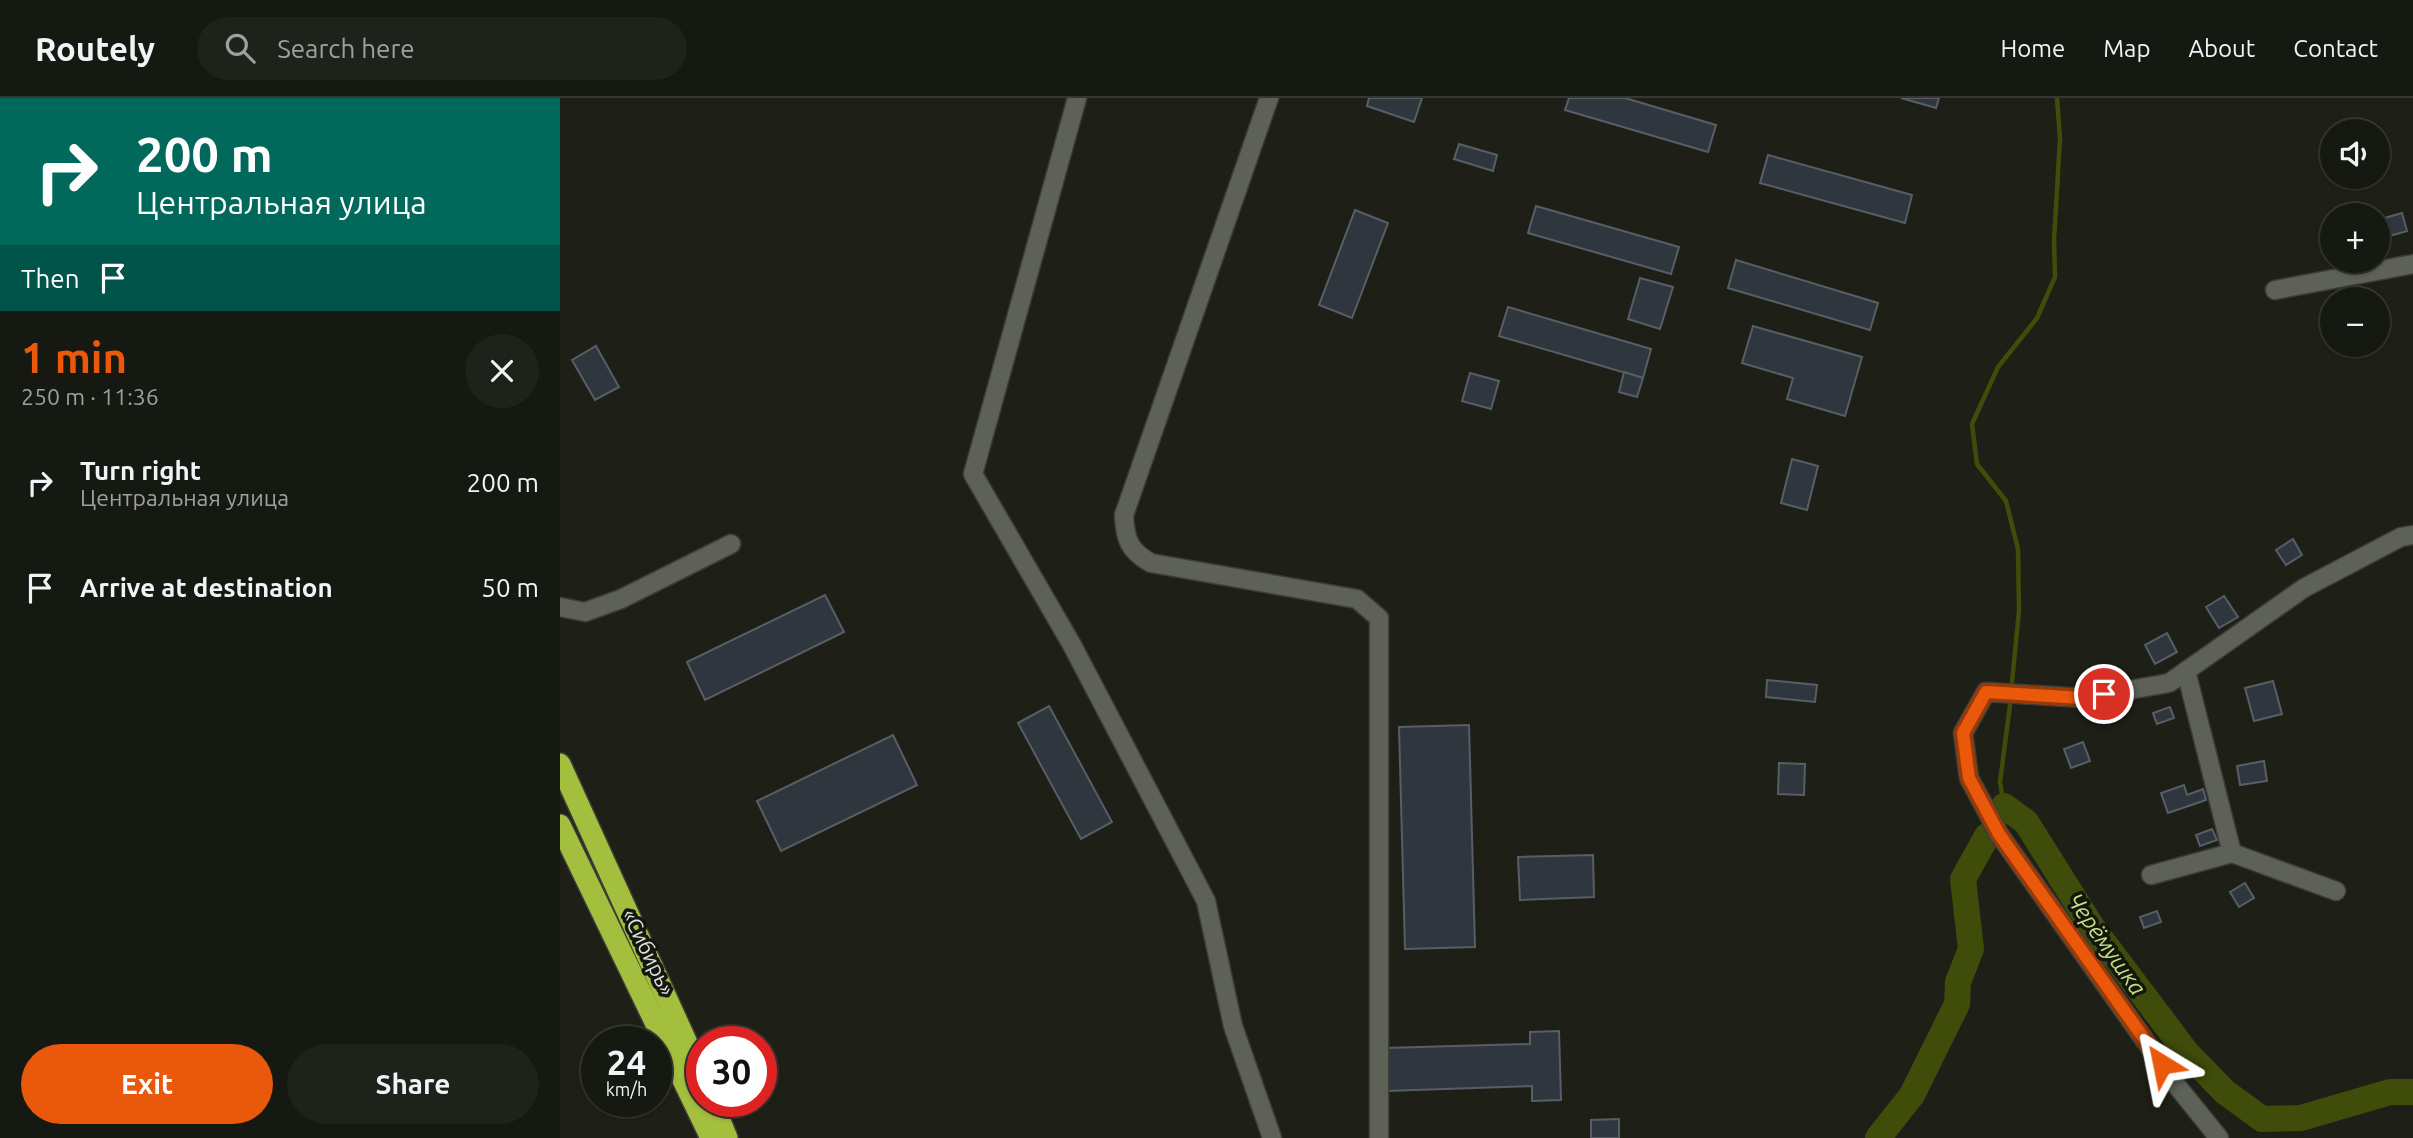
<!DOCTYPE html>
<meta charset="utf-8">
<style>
:root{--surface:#161812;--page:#1f211b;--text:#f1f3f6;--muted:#9ea09f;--line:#353732;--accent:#ea580c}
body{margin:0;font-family:Ubuntu,sans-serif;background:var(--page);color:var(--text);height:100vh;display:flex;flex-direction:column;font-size:26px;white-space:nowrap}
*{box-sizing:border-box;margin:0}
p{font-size:23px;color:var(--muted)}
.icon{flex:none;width:38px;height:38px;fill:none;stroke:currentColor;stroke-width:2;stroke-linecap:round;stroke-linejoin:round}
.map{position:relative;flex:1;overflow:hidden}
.panel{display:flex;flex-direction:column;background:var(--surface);width:560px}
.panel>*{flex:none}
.top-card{background:#00695c;color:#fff;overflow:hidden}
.fabs{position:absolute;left:1760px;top:21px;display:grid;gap:14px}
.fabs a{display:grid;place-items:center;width:70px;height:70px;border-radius:50%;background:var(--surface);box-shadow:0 2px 5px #0004,0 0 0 2px var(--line);font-size:35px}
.speed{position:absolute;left:21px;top:928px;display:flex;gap:14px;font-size:35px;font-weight:700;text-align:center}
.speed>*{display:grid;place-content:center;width:91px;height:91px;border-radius:50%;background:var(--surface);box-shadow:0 2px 5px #0004,0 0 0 2px var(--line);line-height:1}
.speed small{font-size:18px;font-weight:400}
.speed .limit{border:10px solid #d22;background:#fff;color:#111}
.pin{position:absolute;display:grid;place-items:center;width:60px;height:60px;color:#fff;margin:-30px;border:4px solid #fff;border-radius:50%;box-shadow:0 2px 7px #0007}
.me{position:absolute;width:77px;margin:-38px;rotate:325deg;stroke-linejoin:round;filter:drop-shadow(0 0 5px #0008)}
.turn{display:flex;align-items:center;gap:24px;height:147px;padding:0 21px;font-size:32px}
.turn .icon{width:91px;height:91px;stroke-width:2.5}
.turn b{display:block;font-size:49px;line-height:60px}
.then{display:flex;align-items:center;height:66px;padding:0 21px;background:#0003;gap:14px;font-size:26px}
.round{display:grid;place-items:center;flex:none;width:74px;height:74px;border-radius:37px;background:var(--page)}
.headline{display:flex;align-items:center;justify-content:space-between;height:119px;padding:0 21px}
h1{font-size:42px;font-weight:700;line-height:52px;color:var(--accent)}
.cta{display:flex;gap:14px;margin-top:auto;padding:14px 21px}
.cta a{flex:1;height:80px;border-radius:42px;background:var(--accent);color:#fff;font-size:28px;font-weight:700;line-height:80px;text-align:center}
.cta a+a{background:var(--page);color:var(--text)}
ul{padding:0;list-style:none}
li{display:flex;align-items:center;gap:21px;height:105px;padding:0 21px}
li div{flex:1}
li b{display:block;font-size:26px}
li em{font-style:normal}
header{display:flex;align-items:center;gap:42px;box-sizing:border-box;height:98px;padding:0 35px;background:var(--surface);border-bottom:2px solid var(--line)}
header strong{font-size:33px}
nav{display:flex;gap:38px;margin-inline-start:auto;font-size:24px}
.search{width:490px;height:63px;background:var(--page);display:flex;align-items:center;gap:18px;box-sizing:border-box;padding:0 24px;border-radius:38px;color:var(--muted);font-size:26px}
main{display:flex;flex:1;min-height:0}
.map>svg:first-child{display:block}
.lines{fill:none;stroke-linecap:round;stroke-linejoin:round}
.stream{stroke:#404c09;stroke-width:4.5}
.river{stroke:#404c09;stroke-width:26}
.building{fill:#30363d;stroke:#575e66;stroke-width:2}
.minor-casing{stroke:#3c3d38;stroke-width:21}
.highway-casing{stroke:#3c3d38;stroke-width:24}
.minor{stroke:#5e6157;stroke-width:18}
.highway{stroke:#a4be3d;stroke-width:21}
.route-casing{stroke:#983908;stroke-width:18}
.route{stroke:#ea580c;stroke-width:12}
.labels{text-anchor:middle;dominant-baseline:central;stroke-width:7;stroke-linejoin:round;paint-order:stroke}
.street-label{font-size:21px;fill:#dfe0db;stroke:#14170f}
.water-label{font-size:23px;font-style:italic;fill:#c7de83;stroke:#14170f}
</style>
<header>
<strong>Routely</strong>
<div class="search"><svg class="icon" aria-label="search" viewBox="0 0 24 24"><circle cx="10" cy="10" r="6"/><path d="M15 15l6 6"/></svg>Search here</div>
<nav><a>Home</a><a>Map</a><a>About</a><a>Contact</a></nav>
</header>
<main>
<section class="panel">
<div class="top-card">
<div class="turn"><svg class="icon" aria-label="right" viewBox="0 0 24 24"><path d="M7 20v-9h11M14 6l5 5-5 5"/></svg><div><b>200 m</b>Центральная улица</div></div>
<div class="then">Then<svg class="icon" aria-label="arrive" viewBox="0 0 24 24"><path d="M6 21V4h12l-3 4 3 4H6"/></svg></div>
</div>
<div class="headline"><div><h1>1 min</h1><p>250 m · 11:36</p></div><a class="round"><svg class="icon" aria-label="close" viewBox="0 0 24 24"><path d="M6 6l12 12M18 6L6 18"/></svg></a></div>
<ul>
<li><svg class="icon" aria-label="right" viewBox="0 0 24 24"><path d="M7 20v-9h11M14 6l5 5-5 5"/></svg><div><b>Turn right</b><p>Центральная улица</p></div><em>200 m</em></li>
<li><svg class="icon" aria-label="arrive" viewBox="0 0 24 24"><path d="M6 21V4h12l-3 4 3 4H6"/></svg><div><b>Arrive at destination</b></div><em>50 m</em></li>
</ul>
<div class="cta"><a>Exit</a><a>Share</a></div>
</section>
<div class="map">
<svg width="1853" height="1040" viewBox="0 0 1853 1040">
<rect width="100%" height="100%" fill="#1e2018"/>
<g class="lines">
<!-- stream -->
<g class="stream">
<polyline points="1452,584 1459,513 1458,451 1446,403 1417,366 1412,326 1438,269 1477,220 1495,179 1494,142 1500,41 1497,0"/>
<polyline points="1444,708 1440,684 1450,607"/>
</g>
<!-- river -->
<g class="river">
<polyline points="1440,715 1444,708 1466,724 1532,829 1627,955 1665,994 1702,1021 1741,1020 1830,994 1853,994"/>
<polyline points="1318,1040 1352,997 1397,906 1398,884 1411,851 1403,781 1427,738"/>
</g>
</g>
<!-- building -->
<g class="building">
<polygon points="809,0 862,0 854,24 807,8"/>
<polygon points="1009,0 1065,0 1156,27 1148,54 1005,12"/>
<polygon points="1341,0 1379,0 1376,10"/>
<polygon points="899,46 937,57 933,73 894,61"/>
<polygon points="1208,57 1352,97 1345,125 1200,85"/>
<polygon points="976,108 1119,149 1111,176 968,135"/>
<polygon points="795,112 828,125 792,220 759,207"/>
<polygon points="1842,115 1847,133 1826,139 1821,121"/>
<polygon points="1176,162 1318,205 1310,232 1168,190"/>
<polygon points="1080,180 1113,189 1100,231 1068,221"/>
<polygon points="948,209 1091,251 1083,280 939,238"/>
<polygon points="1193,228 1302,259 1285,318 1227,301 1233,280 1182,265"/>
<polygon points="36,248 59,289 35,302 12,262"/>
<polygon points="1064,274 1083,280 1077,299 1059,294"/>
<polygon points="910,275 939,283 931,311 902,303"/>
<polygon points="1232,361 1258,368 1247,412 1221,405"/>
<polygon points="1733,441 1742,457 1726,467 1716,452"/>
<polygon points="265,497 284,534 145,602 127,564"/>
<polygon points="1664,498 1678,519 1659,530 1646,509"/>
<polygon points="1607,535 1617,554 1595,566 1585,547"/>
<polygon points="1207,582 1257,587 1255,604 1206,599"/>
<polygon points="1713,583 1722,616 1694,623 1685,590"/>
<polygon points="489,608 552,724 521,741 458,625"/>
<polygon points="1610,609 1614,620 1597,626 1593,615"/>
<polygon points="909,627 915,849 845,851 839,629"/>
<polygon points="333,637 357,687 221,753 197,703"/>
<polygon points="1523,644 1530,663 1511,670 1504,651"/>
<polygon points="1704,663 1707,683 1680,687 1677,668"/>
<polygon points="1219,665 1245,666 1244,697 1218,696"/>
<polygon points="1624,687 1627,697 1643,691 1646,702 1608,715 1601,695"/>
<polygon points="1652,731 1657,742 1640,748 1636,737"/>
<polygon points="1033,757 1034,799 960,802 958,759"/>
<polygon points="1685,785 1694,800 1679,809 1670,794"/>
<polygon points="1597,813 1601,824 1584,830 1580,819"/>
<polygon points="999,933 1001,1002 972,1003 972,988 826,993 824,950 970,946 970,934"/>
<polygon points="1059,1021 1059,1040 1031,1040 1031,1022"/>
</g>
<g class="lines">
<!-- minor casing -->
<g class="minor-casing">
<g id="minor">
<polyline points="517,0 413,376 512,547 646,803 673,928 712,1040"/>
<path d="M709,0L564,417C565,441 569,453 591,465L797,501L819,520V1040"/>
<polyline points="1715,192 1853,166"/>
<polyline points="0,509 25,514 61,501 171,446"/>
<polyline points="1626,573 1672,755"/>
<polyline points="1591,777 1672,755 1776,793"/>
<polyline points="1659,1040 1617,988 1439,736 1409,680 1403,635 1426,594 1523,600 1609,585 1744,490 1841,439 1853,437"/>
</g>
</g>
<!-- highway casing -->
<g class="highway-casing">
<g id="highway">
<polyline points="0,666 142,978"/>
<polyline points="0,727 151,1040"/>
<polyline points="152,1003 167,1040"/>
</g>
</g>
<!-- minor -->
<use href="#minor" class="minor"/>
<!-- highway -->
<use href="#highway" class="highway"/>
</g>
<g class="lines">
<!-- route casing -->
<g class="route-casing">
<polyline id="route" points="1544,596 1522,600 1426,594 1403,635 1409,680 1439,736 1602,966"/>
</g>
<!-- route -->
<use href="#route" class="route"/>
</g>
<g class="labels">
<!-- street labels -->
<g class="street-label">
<text transform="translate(89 854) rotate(64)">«Сибирь»</text>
</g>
<!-- water labels -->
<g class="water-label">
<text transform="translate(1547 846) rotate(55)">Черёмушка</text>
</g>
</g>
</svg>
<div class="fabs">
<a><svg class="icon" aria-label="sound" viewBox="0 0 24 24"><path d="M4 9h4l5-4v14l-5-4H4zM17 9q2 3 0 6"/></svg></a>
<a>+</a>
<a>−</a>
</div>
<div class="speed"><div>24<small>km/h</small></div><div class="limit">30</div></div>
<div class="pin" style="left:1544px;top:596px;background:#d93025"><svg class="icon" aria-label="arrive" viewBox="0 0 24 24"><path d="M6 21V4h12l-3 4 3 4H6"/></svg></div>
<svg class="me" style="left:1602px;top:966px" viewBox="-20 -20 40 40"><path d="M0-17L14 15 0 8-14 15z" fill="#ea580c" stroke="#fff" stroke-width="4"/></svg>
</div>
</main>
